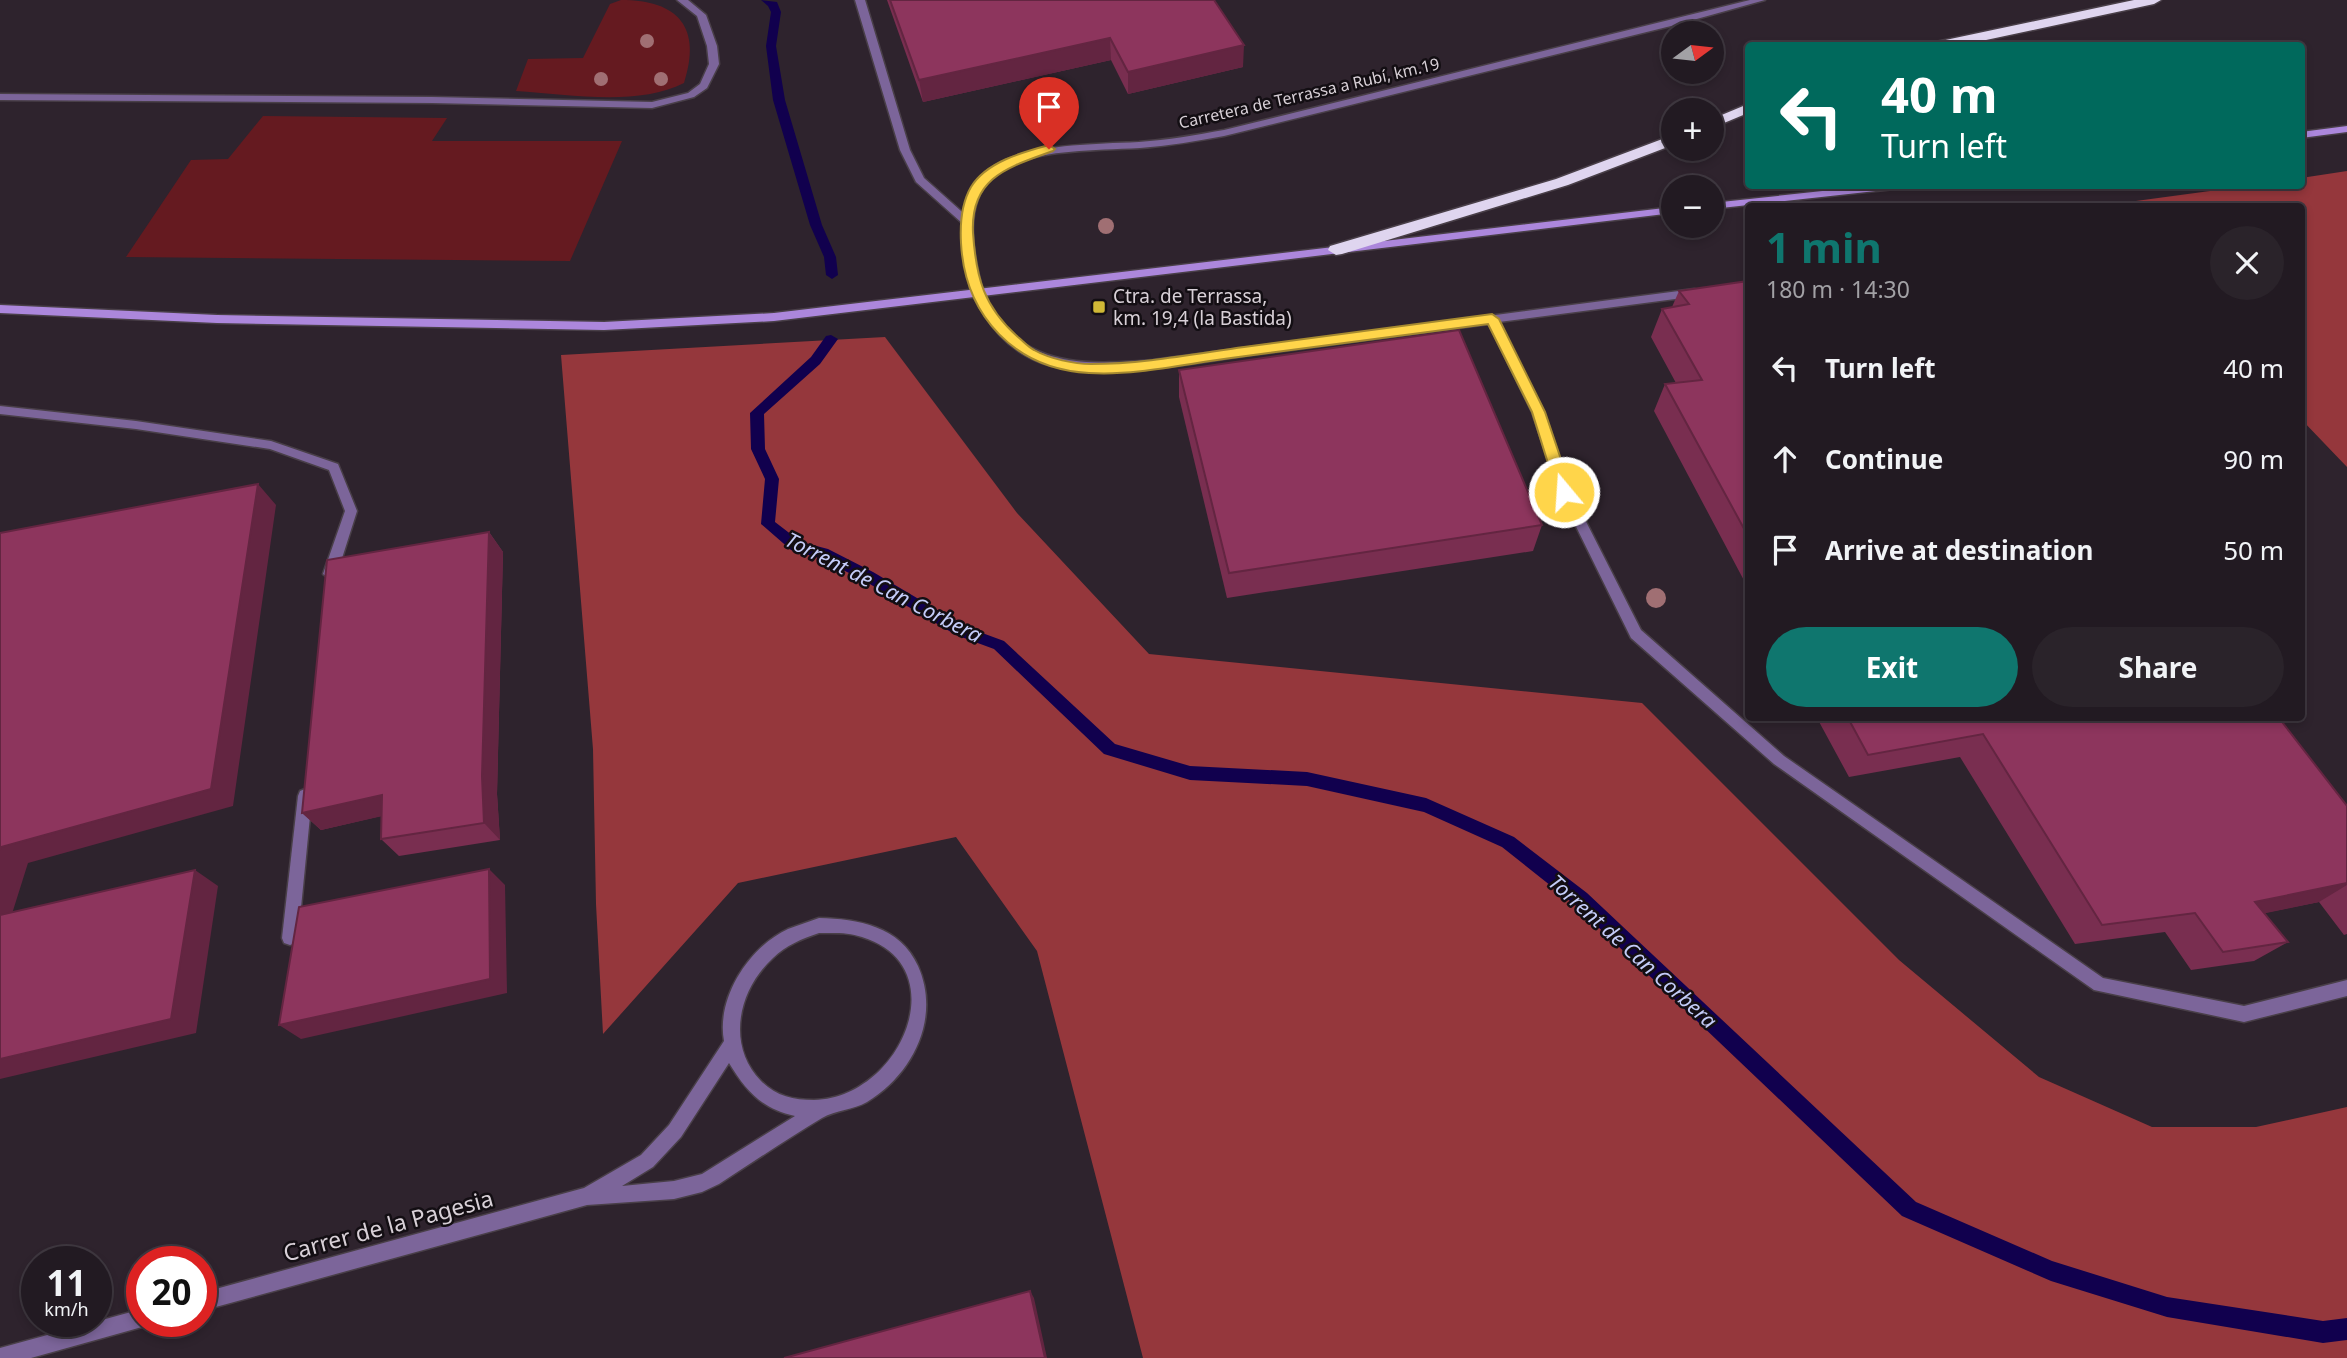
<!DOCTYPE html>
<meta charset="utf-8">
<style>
:root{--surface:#221a22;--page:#2a232a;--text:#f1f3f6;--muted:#a2a1a5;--line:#3f3840;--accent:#0f766e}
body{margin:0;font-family:"Noto Sans",sans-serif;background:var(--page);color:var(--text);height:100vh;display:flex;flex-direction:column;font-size:26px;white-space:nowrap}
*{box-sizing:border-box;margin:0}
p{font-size:23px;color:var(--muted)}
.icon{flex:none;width:38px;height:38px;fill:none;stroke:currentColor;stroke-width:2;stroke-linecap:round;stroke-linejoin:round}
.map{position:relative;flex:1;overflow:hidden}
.panel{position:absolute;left:1745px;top:203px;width:560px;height:518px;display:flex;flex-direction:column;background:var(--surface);border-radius:7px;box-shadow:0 4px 10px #0003,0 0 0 2px var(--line)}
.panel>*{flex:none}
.top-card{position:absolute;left:1745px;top:42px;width:560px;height:147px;border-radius:7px;box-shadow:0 4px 10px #0003,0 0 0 2px var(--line);background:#00695c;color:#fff;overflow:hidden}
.needle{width:46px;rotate:75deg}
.buttons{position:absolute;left:1661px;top:21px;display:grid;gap:14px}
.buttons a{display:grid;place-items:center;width:63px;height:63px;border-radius:50%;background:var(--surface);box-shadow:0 4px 10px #0003,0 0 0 2px var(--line);font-size:35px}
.speed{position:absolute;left:21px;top:1246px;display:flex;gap:14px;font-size:35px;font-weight:700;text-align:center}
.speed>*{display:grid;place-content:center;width:91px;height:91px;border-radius:50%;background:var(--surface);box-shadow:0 4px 10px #0003,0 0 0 2px var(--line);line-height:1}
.speed small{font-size:18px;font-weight:400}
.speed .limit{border:10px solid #d22;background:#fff;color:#111}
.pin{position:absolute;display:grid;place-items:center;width:60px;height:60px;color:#fff;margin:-72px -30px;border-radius:50% 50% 50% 0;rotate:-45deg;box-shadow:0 0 7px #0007}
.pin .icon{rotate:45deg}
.me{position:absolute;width:77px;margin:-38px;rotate:342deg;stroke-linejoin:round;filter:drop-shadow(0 0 5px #0008)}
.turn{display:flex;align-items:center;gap:24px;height:147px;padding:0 21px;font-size:32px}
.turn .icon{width:91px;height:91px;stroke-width:2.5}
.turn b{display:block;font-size:49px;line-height:60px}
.round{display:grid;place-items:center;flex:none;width:74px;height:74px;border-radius:37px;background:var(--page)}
.summary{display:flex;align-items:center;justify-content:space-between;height:119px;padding:0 21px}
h1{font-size:42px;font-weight:700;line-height:52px;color:var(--accent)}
.action{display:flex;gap:14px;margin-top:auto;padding:14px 21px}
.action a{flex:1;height:80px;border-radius:42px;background:var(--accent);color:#fff;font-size:28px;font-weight:700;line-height:80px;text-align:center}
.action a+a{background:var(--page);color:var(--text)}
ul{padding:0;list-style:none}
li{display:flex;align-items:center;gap:21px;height:91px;padding:0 21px}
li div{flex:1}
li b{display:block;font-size:26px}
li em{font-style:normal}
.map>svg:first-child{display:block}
.green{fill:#651a20}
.forest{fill:#95373c}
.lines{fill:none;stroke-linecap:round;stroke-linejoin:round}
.stream{fill:#11004e;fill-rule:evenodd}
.lane-casing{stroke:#493f48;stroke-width:3}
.street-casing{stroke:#493f48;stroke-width:3}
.secondary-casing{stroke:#493f48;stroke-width:3}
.highway-casing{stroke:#493f48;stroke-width:3}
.lane{fill:#7c659a;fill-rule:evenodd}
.street{fill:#7c659a;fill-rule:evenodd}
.secondary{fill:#ac87dc;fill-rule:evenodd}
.highway{fill:#dfd5ef;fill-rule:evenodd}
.tree{fill:#a06f73}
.wall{fill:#792e50}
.shaded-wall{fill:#632541}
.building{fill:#8d355d;stroke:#632541;stroke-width:2}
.route{fill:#ffd54a;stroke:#a68a30;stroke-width:2}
.poi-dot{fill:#d0b836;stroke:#130e13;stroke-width:2.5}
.labels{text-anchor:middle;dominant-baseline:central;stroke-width:5;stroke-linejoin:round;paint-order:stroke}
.far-street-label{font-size:16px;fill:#d8d0d7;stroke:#130e13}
.poi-label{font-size:19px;fill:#d8d0d7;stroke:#130e13;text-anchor:start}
.water-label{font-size:21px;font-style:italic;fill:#c4ccf8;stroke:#130e13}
.near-street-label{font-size:23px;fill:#d8d0d7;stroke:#130e13}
</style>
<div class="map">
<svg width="2347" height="1358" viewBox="0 0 2347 1358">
<rect width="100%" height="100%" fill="#2e232d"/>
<!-- green -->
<g class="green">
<path d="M621,0C679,0 702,28 684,83C637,107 568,94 516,91L528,59L583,58L610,4Z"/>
<polygon points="263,116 447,118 432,141 622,141 570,261 126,257 191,160 228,159"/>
</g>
<!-- forest -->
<g class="forest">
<polygon points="2347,171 2347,467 2301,419 2301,206 2120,206 2121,203 2247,186 2301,186 2301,178"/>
<polygon points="885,337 1017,513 1149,654 1642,703 1899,960 2039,1077 2152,1127 2256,1127 2347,1107 2347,1358 1143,1358 1037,951 956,837 738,883 603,1034 596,904 593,749 561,355"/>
</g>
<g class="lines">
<!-- stream -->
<g class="stream">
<polygon points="761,0 777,2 781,12 776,46 785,100 822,225 836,257 838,275 832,279 826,275 824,257 810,225 773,100 766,46 771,12 768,6"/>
<polygon points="831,335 838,339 820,364 764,414 765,449 779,479 775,522 801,542 828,549 873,572 966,627 1004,641 1115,744 1190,766 1307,772 1426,798 1514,837 1587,893 1916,1202 2052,1261 2167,1297 2323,1321 2347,1318 2347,1340 2323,1343 2167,1317 2051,1281 1902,1216 1575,905 1502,847 1424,812 1307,786 1190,780 1104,754 994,649 956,635 863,580 819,558 791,550 761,524 765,479 751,449 750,413 811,357 826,336"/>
</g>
<!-- lane casing -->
<g class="lane-casing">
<g id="lane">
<polygon points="677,0 688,0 706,15 717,46 719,64 707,88 694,97 652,108 432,103 0,100 0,94 432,97 652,102 688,93 700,84 709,64 707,46 697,16"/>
<polygon points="855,0 865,0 910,150 924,178 970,219 970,223 962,223 916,182 900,150"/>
<path d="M1694,289L1698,290V296L1499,322L1544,412L1571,492L1641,630L1784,756L2103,978L2244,1006L2347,980V996L2244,1022L2094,990L1774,764L1631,638L1559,492L1532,412L1489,324C1410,334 1331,345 1252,355C1191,363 1100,383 1042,363C1007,350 989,326 972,294L978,290L982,291C987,301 991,311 998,320C1037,369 1097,364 1153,360Z"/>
</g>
</g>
<!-- street casing -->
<g class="street-casing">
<g id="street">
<path d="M1750,0H1765L1675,25L1224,136C1196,141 1168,146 1140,148C1029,153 941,149 984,294L978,298L972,294C930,145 1026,147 1139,142C1168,140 1196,135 1224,130Z"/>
<polygon points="0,406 136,421 271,441 338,464 357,511 337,574 330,579 323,574 345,511 329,470 270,449 136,429 0,414"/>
<polygon points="305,789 310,791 312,796 298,938 296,943 290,945 284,943 282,938 298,796 300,791"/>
<path d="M819,918C858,919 900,926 918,966C941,1018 913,1074 867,1102C853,1110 836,1110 822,1118C787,1139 753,1162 719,1184L702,1192L674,1199L587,1205L201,1311V1293L584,1188L641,1155L669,1125L724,1041C716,998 749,947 788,929C798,925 809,922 819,918ZM819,933C834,933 848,932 862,937C957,966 901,1098 814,1100C793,1100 776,1096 761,1081C726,1045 738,990 773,958C786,945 802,939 819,933ZM729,1063C746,1091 762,1109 795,1116L702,1174L674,1181L622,1186L653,1167L681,1137Z"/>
<polygon points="142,1309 142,1321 150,1321 149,1325 142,1327 31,1358 0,1358 0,1348"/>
</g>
</g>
<!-- secondary casing -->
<g class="secondary-casing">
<g id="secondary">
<polygon points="2347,126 2347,132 2301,138 2301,132"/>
<polygon points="1869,186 1899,186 1894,189 1712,209 1712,203"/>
<polygon points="1673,207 1673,213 774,321 604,330 217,323 0,313 0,305 217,315 604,322 774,313"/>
</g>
</g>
<!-- highway casing -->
<g class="highway-casing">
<g id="highway">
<polygon points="2134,0 2161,0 2154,4 1958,46 1929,46 1936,42"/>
<polygon points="1748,104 1748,113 1712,128 1712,119"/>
<polygon points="1673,135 1673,145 1568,185 1342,254 1336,255 1328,250 1330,246 1556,179"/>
</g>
</g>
<!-- lane -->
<use href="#lane" class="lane"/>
<!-- street -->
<use href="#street" class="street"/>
<!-- secondary -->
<use href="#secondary" class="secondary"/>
<!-- highway -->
<use href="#highway" class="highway"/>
</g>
<!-- trees -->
<g class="tree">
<circle cx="647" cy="41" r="7"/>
<circle cx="601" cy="79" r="7"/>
<circle cx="661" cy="79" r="7"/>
<circle cx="1106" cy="226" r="8"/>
<circle cx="1656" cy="598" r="10"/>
</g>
<!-- wall -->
<g class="wall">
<polygon points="887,0 1214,0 1243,67 1128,94 1111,60 923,102"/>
<polygon points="1748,281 1748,588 1654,411 1665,384 1676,383 1651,337 1662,309 1672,307 1679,291"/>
<polygon points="1179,370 1542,525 1533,551 1227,598 1179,397"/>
<polygon points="489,532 503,552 497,794 500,840 399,856 381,839 381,816 321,830 302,813"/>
<polygon points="1817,718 2279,718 2347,806 2347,934 2344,935 2319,902 2264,913 2288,942 2254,961 2191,970 2165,932 2075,944 1960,757 1849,777"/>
</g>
<!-- shaded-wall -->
<g class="shaded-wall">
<polygon points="1110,38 1111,60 923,102 919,80"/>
<polygon points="1244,45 1243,67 1128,94 1128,72"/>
<polygon points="258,484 276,505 233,806 28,863 5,936 0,933 0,850 1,847"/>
<polygon points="489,532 503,552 497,794 500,840 484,823 482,776"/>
<polygon points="382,795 400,812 321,830 302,813"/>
<polygon points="489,869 505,885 507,993 301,1039 279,1025"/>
<polygon points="195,870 218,886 196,1033 0,1079 0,1059"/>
<polygon points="2347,883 2347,885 2319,902 2223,922 2255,902"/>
<polygon points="1030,1291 1034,1298 1047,1358 1045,1358"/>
</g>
<!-- building -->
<g class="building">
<polygon points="890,0 1214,0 1244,45 1128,72 1110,38 919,80"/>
<polygon points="1748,281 1748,536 1665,384 1702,380 1662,309 1689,304 1679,291"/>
<polygon points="1459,330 1542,525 1229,573 1179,370"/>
<polygon points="258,484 211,789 1,847 0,850 0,533"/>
<polygon points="489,532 482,776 484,823 381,839 382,795 302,813 327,560"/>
<polygon points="1848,718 2279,718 2347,806 2347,883 2255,902 2288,942 2223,952 2195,913 2102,925 1983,734 1868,755"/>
<polygon points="489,869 490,979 279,1025 299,907"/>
<polygon points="195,870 171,1019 0,1059 0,915"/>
<polygon points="1030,1291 1045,1358 784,1358"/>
</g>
<!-- route -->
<path class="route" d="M1049,145L1055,149L1053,151C1009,167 970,177 973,233C976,278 984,307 1018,337C1023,341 1028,347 1034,350C1050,359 1074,364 1091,364C1142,364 1194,354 1244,347C1327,336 1410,325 1492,314L1499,319L1545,412L1572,492L1570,496H1559L1557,492L1532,412L1488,324C1402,335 1317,347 1231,358C1185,364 1135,376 1089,373C1015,369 965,316 961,243C960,225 961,204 971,187C986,162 1023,152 1049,145Z"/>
<!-- markers -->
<rect class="poi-dot" x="1092" y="300" width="14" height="14" rx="3.5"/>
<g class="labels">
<!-- far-street labels -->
<g class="far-street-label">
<text transform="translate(1309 93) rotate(-13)">Carretera de Terrassa a Rubí, km.19</text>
</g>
<!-- poi labels -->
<g class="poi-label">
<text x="1113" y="296">Ctra. de Terrassa,<tspan x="1113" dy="22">km. 19,4 (la Bastida)</tspan></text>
</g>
<!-- water labels -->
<g class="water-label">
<text transform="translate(884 587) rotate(27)">Torrent de Can Corbera</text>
<text transform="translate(1633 951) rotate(42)">Torrent de Can Corbera</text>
</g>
<!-- near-street labels -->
<g class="near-street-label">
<text transform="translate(388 1225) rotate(-15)">Carrer de la Pagesia</text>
</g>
</g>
</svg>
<div class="buttons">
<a><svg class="needle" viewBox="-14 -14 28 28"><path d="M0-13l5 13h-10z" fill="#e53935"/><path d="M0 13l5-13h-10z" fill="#a2a1a5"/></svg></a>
<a>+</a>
<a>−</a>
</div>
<div class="speed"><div>11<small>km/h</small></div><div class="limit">20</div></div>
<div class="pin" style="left:1049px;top:149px;background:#d93025"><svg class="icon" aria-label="arrive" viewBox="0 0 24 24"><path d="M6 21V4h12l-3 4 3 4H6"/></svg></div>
<svg class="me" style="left:1564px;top:492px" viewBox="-20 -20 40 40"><circle r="17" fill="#ffd54a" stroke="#fff" stroke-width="3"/><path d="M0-11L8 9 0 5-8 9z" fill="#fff"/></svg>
<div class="top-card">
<div class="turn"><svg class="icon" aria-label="left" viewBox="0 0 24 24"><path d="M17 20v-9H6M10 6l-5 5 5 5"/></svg><div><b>40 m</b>Turn left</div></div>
</div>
<section class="panel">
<div class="summary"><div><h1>1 min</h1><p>180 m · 14:30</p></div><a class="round"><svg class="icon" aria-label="close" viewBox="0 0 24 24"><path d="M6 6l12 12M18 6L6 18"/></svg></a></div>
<ul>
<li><svg class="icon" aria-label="left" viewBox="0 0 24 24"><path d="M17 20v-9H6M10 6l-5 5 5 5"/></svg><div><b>Turn left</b></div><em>40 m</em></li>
<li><svg class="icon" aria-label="ahead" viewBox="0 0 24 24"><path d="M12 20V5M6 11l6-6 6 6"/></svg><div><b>Continue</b></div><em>90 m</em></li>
<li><svg class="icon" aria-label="arrive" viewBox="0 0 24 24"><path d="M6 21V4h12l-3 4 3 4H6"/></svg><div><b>Arrive at destination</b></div><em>50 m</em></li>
</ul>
<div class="action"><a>Exit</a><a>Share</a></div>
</section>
</div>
